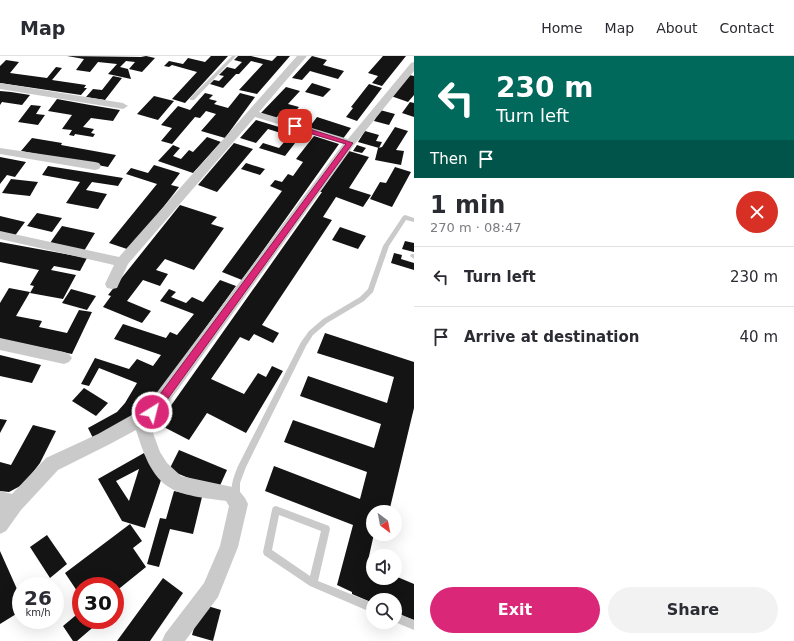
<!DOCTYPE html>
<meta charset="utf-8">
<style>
:root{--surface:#fff;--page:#f2f2f3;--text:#2b2b33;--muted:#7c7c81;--line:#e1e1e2;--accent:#db2777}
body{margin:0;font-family:"DejaVu Sans",sans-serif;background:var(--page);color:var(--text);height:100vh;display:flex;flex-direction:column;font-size:15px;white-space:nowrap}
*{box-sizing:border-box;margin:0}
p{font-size:13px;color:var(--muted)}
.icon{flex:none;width:22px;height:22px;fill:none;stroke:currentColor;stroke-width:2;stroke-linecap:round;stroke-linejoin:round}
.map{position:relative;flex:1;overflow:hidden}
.details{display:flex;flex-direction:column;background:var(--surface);width:380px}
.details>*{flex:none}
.banner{background:#00695c;color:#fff;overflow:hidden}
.needle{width:26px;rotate:148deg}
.tools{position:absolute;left:366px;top:449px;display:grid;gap:8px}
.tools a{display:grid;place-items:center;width:36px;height:36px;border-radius:50%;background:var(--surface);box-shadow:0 4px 16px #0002;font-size:20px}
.speed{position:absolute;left:12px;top:521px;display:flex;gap:8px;font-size:20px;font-weight:700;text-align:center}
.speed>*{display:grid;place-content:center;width:52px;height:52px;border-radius:50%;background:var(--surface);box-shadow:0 4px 16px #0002;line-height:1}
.speed small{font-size:10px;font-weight:400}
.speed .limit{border:6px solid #d22;background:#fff;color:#111}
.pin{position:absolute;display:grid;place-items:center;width:34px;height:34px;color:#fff;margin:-17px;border-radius:8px;box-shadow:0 2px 6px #0006}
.me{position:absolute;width:44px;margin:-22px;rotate:36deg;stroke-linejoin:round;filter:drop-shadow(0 0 3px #0008)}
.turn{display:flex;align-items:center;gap:14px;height:84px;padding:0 16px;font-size:18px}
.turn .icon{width:52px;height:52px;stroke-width:2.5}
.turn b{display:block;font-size:28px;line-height:34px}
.then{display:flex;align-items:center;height:38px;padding:0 16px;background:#0003;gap:8px;font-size:15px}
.round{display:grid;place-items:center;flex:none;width:42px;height:42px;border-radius:21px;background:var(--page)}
.summary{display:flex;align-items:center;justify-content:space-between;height:68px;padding:0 16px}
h1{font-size:24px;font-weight:600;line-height:30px}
.primary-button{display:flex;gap:8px;margin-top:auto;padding:8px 16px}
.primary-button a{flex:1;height:46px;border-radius:24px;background:var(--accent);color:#fff;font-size:16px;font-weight:600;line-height:46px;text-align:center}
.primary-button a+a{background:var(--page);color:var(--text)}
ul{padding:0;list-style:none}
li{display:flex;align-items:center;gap:12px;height:60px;padding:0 16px;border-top:1px solid var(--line)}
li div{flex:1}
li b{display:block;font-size:15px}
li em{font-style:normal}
header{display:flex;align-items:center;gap:24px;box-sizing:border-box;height:56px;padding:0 20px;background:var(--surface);border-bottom:1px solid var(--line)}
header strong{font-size:19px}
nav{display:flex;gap:22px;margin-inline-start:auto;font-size:14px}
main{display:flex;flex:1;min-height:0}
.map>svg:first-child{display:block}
.building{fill:#141414;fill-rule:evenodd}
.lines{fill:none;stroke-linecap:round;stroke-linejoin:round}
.service{fill:#cacaca;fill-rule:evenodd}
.minor{fill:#cacaca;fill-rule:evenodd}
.route{fill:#db2777;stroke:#8e194d}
</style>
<header>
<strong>Map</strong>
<nav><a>Home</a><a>Map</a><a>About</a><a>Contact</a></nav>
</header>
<main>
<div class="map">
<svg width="414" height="585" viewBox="0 0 414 585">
<rect width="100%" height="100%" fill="#fff"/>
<!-- building -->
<g class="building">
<polygon points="67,0 141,1 146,0 155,2 142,16 129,13 135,6 126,5 120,11 128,13 131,23 108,18 117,8 98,6 90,16 76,14 84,3"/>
<polygon points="211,0 228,0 185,47 172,43 197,16 172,9 169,11 164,10 169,5 183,8 188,2 205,6"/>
<polygon points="238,0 251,0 272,5 277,0 290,0 257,38 239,34 263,8 251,5 239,18 236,18 223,32 210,28 214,24 219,25 224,20 219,19 227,11 235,13 242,6 234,4"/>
<polygon points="312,0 327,4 323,9 344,15 338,23 310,15 302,24 292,22"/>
<polygon points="383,0 406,0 382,30 372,27 378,20 368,17"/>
<polygon points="6,4 19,6 10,17 47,22 56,11 62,12 52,24 86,29 84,32 87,32 81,39 0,27 0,10"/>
<polygon points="409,19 414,20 414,39 408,46 391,40"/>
<polygon points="113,20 122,22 105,44 86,41 93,33 102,34"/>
<polygon points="312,27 331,33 323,41 305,36"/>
<polygon points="369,28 382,32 357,65 346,61 353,52 351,51"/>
<polygon points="286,31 300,35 288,48 299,51 292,59 282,56 275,63 260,58"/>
<polygon points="0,35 11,36 30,39 22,49 2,46 0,49"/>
<polygon points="205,37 213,39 209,43 217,45 214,48 228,52 240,37 255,41 225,82 201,75 216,58 206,55 200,62 195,61 172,88 161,85 172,72 161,69 178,50 190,54"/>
<polygon points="154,40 174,45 158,64 137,58"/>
<polygon points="57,43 90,49 120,54 113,65 91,62 83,71 94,73 91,77 95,78 93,81 75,78 74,80 69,79 72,74 62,73 72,59 48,55"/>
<polygon points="410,46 414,47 414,61 402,57"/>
<polygon points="31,49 41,50 36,58 45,59 38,69 18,66"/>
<polygon points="380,54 395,58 389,69 374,65"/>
<polygon points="317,61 351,72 342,84 308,73"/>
<polygon points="256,64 302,78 285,100 259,92 263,87 279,92 286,84 281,82 284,78 268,73 256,87 240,82"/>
<polygon points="395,71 408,75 396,94 404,95 401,109 375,104 378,92 382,91"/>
<polygon points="365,75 379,79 376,85 382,86 379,92 358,86"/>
<polygon points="314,80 339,88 242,224 222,216 282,135 270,130 275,124 282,126 288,118 293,120 303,106 296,103"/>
<polygon points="207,81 221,86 193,117 158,105 173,89 180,92 173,100 181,103 189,94 193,96"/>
<polygon points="32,82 62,87 61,89 116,99 108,111 21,95"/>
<polygon points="234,87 253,93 217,136 198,129"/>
<polygon points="357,89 366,92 362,97 353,95"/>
<polygon points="349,95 369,101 349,132 371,139 363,151 336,141 323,161 332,164 262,269 279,277 273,287 254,278 249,285 240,281 211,323 244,338 258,317 266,321 272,310 283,315 246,377 207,357 189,384 158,368 322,136 320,136"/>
<polygon points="0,101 26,106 15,121 7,119 0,128"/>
<polygon points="246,107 265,113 260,119 241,113"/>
<polygon points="154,109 180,117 171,129 179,131 130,194 109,187 157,128 126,118 131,112 148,117"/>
<polygon points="48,110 86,116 123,122 118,130 92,126 86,134 107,138 98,153 66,147 80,126 42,119"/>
<polygon points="395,111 411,116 392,151 370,143 380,126 386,127"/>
<polygon points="11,123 38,126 30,140 2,137"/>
<polygon points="180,149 217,161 211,168 224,172 194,214 165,203 156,214 168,218 160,230 143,224 127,245 151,255 142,267 103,251 111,240 108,239"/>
<polygon points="37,157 62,162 52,176 27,170"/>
<polygon points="0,160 25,166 14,181 0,178"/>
<polygon points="62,170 95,177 84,195 50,187"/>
<polygon points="340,171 366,180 358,193 332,184"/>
<polygon points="405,185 414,187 414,196 402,193"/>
<polygon points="0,186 87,202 80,215 54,210 51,214 76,219 63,243 30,237 34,230 30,229 39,214 0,206"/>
<polygon points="394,197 402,199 401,203 414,207 414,214 391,207"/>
<polygon points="220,224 236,230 144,357 94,384 88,372 117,356 125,347 137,327 99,312 89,330 81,328 95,302 129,313 137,303 153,310 161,299 114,283 123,268 166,282 170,276 177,279 194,258 160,245 169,233 176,236 171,241 186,247 192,241 203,246"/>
<polygon points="9,232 30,236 16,260 42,265 39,271 67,277 79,254 92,256 72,298 0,283 0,247"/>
<polygon points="71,233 96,240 87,254 62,247"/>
<polygon points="325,277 414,306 414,352 389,456 373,456 374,478 367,509 373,511 373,522 395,522 395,520 414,528 414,564 395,557 395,544 373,544 373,547 352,538 352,536 337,529 353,469 265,435 274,410 360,443 367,416 284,386 293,364 374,392 381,368 300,340 308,320 387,347 394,321 317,297"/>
<polygon points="0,299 41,309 32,327 0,320"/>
<polygon points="84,332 108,347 96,360 72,345"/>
<polygon points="0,363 7,364 0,377"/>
<polygon points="33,369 56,375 40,407 24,428 9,436 0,435 0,406 11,409"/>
<polygon points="179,394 227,414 218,434 169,414"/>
<path d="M144,397L161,424L145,472L122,465L98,423ZM139,413L129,445L116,425Z"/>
<polygon points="174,435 202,441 193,478 170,473 159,511 147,508 160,462 166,463"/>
<polygon points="130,468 142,485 133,492 146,511 115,536 115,530 81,530 81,532 77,535 65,517"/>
<polygon points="47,479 67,508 50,522 30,491"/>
<polygon points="0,495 21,542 21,555 0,568"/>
<polygon points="163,522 183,537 150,585 117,585"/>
<polygon points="201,548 221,554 213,585 192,579"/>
<polygon points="81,555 81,564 96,564 98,567 77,585 73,585 63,570"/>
</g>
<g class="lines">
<!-- service -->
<g class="service">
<polygon points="232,0 236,0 194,44 190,44 190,42"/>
<path d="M405,159L414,162V166L406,164L389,190L373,236L364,245L327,267L313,279L306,290L246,411L240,427V440L239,443L236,444L233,443C229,432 234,420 238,410L301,286L309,275L323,263L360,241L368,233L383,190L403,160Z"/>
<polygon points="411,198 414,198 414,203 410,200"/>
<path d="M276,450L329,470L330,473L318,525L373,547V557L310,530L264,499L263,496L272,454L273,451ZM279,459L321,475L310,520L272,494Z"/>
<polygon points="395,556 414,564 414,574 395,566"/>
</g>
<!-- minor -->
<g class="minor">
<path d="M297,0H307L259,56L348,83L411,7L414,6V15L354,89L158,361L149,366L160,396L167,407L181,420L237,432L245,442L248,448L238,491L218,541L185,585H162L165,578L204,527L220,490L229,450L226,445C212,443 183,440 172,433C150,421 143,395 136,374L110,388L58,414L21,454L6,475L0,478V435L12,438L46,402L98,378L146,351L343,88L255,61L128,208L117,232L112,233L107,232L105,228L114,209L0,183V175L119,201Z"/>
<polygon points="0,27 123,47 128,50 123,53 0,33"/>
<polygon points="0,92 95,106 99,107 101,110 99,113 95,114 0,98"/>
<polygon points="0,282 64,296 69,298 72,302 69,306 64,308 0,294"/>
</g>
</g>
<!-- route -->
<polygon class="route" points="292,69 297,69 353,87 156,359 152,360 149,359 147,356 149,353 346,88 292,72"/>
</svg>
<div class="tools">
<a><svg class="needle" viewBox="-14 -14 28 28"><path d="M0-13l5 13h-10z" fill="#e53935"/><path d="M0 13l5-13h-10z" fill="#7c7c81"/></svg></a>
<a><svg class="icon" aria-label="sound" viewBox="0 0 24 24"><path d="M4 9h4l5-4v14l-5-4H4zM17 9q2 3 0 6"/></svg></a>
<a><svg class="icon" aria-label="search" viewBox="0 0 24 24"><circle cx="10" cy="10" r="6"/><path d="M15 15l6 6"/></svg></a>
</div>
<div class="speed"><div>26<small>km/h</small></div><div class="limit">30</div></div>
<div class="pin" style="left:295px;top:70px;background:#d93025"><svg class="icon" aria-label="arrive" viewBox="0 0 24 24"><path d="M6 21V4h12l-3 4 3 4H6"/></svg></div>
<svg class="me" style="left:152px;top:356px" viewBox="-20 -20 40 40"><circle r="17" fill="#db2777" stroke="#fff" stroke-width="3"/><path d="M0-11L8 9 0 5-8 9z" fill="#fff"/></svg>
</div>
<section class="details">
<div class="banner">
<div class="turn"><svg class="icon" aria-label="left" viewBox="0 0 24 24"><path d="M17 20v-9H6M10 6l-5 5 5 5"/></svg><div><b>230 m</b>Turn left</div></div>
<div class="then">Then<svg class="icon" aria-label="arrive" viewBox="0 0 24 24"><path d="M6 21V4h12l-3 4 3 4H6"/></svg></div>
</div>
<div class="summary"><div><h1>1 min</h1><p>270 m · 08:47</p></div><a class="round" style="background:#d93025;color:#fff"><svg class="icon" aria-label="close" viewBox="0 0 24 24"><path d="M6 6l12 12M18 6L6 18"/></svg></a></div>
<ul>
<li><svg class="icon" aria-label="left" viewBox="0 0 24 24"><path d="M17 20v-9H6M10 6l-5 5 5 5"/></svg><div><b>Turn left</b></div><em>230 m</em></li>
<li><svg class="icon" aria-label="arrive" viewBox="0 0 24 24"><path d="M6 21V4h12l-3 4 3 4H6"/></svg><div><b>Arrive at destination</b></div><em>40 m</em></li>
</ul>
<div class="primary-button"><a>Exit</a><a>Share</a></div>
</section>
</main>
